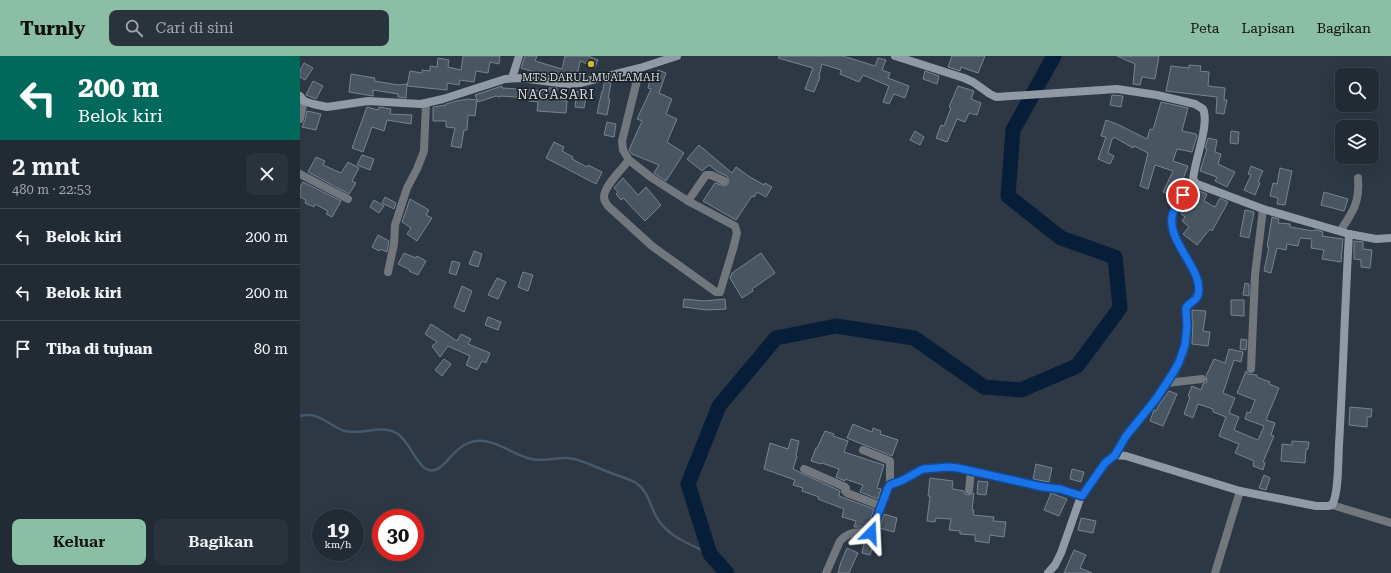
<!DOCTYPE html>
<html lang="id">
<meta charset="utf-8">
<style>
:root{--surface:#222a33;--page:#2a323b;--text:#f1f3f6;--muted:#a2a7ac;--line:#3f464e;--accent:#8abfa5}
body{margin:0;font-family:"Roboto Serif",serif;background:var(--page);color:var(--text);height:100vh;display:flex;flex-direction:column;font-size:15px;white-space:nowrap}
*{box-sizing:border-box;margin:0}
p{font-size:13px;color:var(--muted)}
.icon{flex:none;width:22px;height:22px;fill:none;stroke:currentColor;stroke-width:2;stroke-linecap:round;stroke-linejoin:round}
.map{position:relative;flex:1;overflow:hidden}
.details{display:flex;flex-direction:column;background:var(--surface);width:300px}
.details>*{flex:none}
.hud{background:#00695c;color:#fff;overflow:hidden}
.controls{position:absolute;left:1035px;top:12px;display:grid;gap:8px}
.controls a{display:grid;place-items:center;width:44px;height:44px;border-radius:8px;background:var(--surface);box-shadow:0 4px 16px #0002,0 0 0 1px var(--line);font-size:20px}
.speed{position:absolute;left:12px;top:453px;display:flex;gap:8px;font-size:20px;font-weight:700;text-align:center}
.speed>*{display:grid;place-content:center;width:52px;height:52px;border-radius:50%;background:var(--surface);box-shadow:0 4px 16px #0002,0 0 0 1px var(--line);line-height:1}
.speed small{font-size:10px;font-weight:400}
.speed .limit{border:6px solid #d22;background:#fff;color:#111}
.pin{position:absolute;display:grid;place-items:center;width:34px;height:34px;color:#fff;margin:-17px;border:2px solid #fff;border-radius:50%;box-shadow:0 1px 4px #0007}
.me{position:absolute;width:44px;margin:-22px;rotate:21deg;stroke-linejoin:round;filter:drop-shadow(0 0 3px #0008)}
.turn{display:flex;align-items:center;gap:14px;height:84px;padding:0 12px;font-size:18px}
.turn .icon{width:52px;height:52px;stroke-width:2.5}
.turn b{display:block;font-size:28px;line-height:34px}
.round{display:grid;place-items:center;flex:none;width:42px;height:42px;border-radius:8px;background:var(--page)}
.headline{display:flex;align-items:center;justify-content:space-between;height:68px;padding:0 12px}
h1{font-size:24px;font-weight:600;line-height:30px}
.cta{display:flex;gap:8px;margin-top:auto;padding:8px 12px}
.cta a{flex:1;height:46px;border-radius:8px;background:var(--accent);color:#111;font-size:16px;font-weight:600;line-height:46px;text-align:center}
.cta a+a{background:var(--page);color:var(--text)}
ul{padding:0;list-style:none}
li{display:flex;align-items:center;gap:12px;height:56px;padding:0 12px;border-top:1px solid var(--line)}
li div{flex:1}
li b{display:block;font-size:15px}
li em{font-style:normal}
header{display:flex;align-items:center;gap:24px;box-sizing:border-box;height:56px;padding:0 20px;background:var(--accent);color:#111}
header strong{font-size:19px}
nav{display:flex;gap:22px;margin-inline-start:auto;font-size:14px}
.search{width:280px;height:36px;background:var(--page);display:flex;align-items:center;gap:10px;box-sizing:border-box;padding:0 14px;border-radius:8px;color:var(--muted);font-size:15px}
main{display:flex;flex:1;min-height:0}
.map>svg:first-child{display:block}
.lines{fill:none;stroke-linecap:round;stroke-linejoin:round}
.stream{stroke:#45586c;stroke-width:2.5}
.river{stroke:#061e37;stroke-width:15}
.building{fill:#4a5562;stroke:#768391}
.street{stroke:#71777d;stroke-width:8}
.secondary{stroke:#919aa4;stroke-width:8}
.route-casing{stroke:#114b97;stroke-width:10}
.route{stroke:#1a73e8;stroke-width:7}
.poi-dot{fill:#caba39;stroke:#1a1f24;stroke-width:1.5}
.labels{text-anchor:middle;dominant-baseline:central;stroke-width:3;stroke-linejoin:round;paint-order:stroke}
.poi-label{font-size:11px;fill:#d7dee6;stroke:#1a1f24}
.quarter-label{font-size:13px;letter-spacing:1px;fill:#d7dee6;stroke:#1a1f24}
</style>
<header>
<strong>Turnly</strong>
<div class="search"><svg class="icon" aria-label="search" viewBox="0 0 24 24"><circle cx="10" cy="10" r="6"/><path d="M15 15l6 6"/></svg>Cari di sini</div>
<nav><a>Peta</a><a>Lapisan</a><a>Bagikan</a></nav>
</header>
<main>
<section class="details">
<div class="hud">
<div class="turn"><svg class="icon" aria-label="left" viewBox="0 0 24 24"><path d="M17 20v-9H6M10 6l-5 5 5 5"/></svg><div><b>200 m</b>Belok kiri</div></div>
</div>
<div class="headline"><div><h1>2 mnt</h1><p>480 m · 22:53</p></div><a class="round"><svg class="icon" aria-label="close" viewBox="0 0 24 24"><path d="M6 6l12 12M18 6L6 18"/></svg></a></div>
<ul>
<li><svg class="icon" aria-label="left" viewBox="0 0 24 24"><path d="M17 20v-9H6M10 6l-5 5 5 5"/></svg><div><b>Belok kiri</b></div><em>200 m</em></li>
<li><svg class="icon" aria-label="left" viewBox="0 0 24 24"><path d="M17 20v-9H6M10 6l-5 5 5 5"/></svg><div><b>Belok kiri</b></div><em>200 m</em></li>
<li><svg class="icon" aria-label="arrive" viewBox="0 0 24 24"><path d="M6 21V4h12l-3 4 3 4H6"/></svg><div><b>Tiba di tujuan</b></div><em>80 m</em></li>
</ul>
<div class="cta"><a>Keluar</a><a>Bagikan</a></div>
</section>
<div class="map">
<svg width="1091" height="517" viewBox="0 0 1091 517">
<rect width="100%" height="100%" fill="#2d3844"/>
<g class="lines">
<!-- stream -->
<path class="stream" d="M0,360C20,355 28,370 45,375C62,380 82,367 98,378C110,386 117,411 129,414C146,419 154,381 184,385C202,387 215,400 232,403C244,406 256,401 268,402C284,404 299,413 314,418C321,421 330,423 336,427C350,436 350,453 359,465C371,482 392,489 410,498"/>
<!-- river -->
<polyline class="river" points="427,517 410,498 388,428 419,350 476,282 536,270 614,282 684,331 721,334 777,310 820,252 815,201 761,182 708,140 713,74 754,0"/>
</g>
<!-- building -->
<g class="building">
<polygon points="163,0 200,0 199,8 190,6 188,17 176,15 174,26 160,24 159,29 147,27 147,34 107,30 110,15 122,17 122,14 130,15 130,10 137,11 138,2 149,4 148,11 161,14"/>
<polygon points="225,0 237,0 235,5 262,13 265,0 288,0 298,4 295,11 280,5 278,16 276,15 275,22 270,22 250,17 249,20 247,20 221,12"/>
<polygon points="479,0 543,0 575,10 578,2 586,4 582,14 590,17 588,22 609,30 605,42 594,38 589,48 583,46 589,30 563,19 559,26 540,18 541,14 522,8 519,20 520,21 514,36 505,33 513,12 478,2"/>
<polygon points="652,0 685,0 678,17 661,11 660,15 648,11"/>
<polygon points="817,0 859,0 855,23 842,21 840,29 833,28 835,8"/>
<polygon points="4,7 13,12 5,24 0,21 0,14"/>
<polygon points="889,9 901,10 900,15 909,16 908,30 925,32 924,44 927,44 924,58 916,57 917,41 866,35 871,10 889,12"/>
<polygon points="358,14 366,17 359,37 372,43 366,58 377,63 367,86 384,97 366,125 354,117 359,109 332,98 329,94 342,65 337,63 351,33 348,32 350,24 353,17 356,19"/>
<polygon points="625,15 639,20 637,28 623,23"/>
<polygon points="51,18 75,22 74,25 99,29 107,28 106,42 98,41 98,38 73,34 73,40 49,36"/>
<polygon points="13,25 23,30 16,43 6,39"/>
<polygon points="306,26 311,27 308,43 310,43 307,59 297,57 302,35 303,35 304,27"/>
<polygon points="202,30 202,32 248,35 249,32 257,32 256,44 267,45 266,57 237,55 238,46 229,45 229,42 200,40 200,41 196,40 178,46 175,39"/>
<polygon points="658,30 674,35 671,43 681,47 677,59 669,57 665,66 657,63 647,86 636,82 641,69 644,70 651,52 649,51"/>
<polygon points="277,35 287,36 284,52 275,51"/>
<polygon points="812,39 823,40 821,51 810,49"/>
<polygon points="168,43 177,44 175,60 168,59 167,74 164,74 161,92 151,90 155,72 146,71 146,65 133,65 133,51 146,49 146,48 156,45"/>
<polygon points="861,46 888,52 882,75 896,78 897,80 892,96 877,93 873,105 888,110 876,142 863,136 873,115 855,109 848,133 840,130 848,97 834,90 833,92 814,81 813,83 812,83 808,97 814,100 810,108 798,103 806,81 801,80 806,64 817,68 847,83 850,73 853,74"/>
<polygon points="67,51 78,54 79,51 86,52 91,53 90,58 112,59 111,68 87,64 84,75 72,71 63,96 52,92"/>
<polygon points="7,55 21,58 16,74 2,71 5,64"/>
<polygon points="307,66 316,68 314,81 304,79"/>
<polygon points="615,75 624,81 620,89 610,84"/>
<polygon points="931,75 939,76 938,88 930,87"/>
<polygon points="908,82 917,84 915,96 921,98 918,108 935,116 927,131 915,125 917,121 900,115 907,93 905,92"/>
<polygon points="254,86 264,91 262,95 273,101 272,103 287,111 288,109 302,116 296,128 246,102"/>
<polygon points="399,89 432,117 436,111 450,121 464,129 465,127 472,131 466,141 457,136 454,141 452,140 436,164 403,145 415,127 425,130 427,129 429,125 427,120 418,116 409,109 402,115 387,103"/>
<polygon points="62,99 74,103 70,114 57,109"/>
<polygon points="16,101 25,105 23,109 41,117 48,106 59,112 52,125 56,127 49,138 8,116"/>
<polygon points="951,110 963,115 958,126 960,127 955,139 944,134 951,119 948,118"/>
<polygon points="980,112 992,115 985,149 977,148 978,142 970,140 973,127 977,128"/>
<polygon points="323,122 338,139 346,131 361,149 345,165 323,142 321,144 316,138 318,136 314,132"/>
<polygon points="3,126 41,145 32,161 26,158 28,155 15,148 14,151 5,147 6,144 0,141 0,131"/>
<polygon points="894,133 907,138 904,145 915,151 920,142 928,146 912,175 910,173 897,189 883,178 889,171 882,165 885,161 881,158"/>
<polygon points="1024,136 1048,143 1044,155 1021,149"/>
<polygon points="85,141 96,147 94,153 82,147"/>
<polygon points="110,143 129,154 126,159 132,162 117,185 107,178 111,172 102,166"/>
<polygon points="74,144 84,150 79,157 70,151"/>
<polygon points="945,154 954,156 949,182 940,180"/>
<polygon points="972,161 979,163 978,167 990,168 990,171 1013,175 1014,174 1017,174 1023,176 1022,180 1043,183 1041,206 1022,203 1024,194 1011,192 1012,183 1000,182 998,190 987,188 986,194 977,192 971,217 964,215 969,191 967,191"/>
<polygon points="78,179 89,185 87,196 80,193 79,195 72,191"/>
<polygon points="1054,185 1063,186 1063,193 1072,194 1070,212 1061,211 1061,204 1054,203"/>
<polygon points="174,195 182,198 178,211 169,208"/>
<polygon points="104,197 116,202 117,200 126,205 118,219 109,215 110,214 98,208"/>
<polygon points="461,197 475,217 452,233 453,235 442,242 430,222 432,217"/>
<polygon points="152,205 160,207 156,219 149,217"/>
<polygon points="223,216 233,219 228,235 218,231"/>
<polygon points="197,222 206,226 198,243 188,239"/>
<polygon points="945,227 949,228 949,240 943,239"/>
<polygon points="162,230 172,235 164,256 154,251"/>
<polygon points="384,243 404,245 425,243 426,253 407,254 383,251"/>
<polygon points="931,244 944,244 944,260 931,259"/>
<polygon points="892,254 906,255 903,275 910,276 908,290 892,288 893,264 892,264"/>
<polygon points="188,261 201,266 198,274 185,269"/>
<polygon points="131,268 157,285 161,278 171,283 168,288 190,297 186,307 182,305 177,314 166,309 170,300 148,290 140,301 132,290 137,286 125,278"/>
<polygon points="941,283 947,284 946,294 940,293"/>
<polygon points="929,293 943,296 941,306 934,304 923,337 935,342 929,357 939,361 934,374 958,384 964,370 945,363 947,356 950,357 955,344 937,337 946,315 948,318 957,319 957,321 970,326 969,328 979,332 966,364 975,367 971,379 974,380 963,406 965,407 963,414 953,410 954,405 935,397 939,388 919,380 926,361 913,356 913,353 898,348 893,362 884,358 890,341 888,340 892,330 901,334 903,328 907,326 906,320 914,303 925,307"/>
<polygon points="144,303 151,308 142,320 135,314"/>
<polygon points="869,335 877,338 863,370 850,365 854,354 856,355 859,349"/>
<polygon points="1050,351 1072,353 1071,361 1067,361 1067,371 1049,369"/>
<polygon points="553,368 572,376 573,372 581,375 580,378 598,384 592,400 547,382"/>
<polygon points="525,375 534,378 533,380 548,385 544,396 584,409 577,432 581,433 578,443 560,436 563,429 545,423 545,425 536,421 539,413 522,407 521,408 511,405 516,392 517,392"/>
<polygon points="491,383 499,385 496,399 497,400 493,413 540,435 539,440 574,453 568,471 554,471 556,465 542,461 544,453 518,443 519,441 502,435 503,432 493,429 495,424 464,413 470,387 488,393"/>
<polygon points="992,385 1009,386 1008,393 1006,393 1005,407 981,405 982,388 992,389"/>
<polygon points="736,408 752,412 749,426 733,423"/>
<polygon points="772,413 784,416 781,426 770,423"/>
<polygon points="964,419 970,422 966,434 959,432"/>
<polygon points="630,422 653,425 652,433 664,435 665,438 668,439 674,437 672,454 674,454 673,459 694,461 693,465 706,466 704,481 690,479 689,487 675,485 675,479 660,478 660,475 649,474 651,463 636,462 635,466 627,465 630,440 628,440"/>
<polygon points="678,425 688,426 686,439 677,438"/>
<polygon points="751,437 767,443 759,460 744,454"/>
<polygon points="584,458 597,462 594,476 579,472"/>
<polygon points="781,462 796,465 793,477 778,474"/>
<polygon points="565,483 574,486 570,499 562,497"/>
<polygon points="547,492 558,497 549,517 538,517 541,506"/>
<polygon points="774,494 786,499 780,512 792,517 764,517"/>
</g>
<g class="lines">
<!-- street -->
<g class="street">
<polyline points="0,63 4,45"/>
<path d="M329,104C322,113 304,130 304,141C304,145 306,147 308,150L352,190L416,236H420L433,193L437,177L435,170L388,145L352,122L329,104L323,94L322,85L340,12"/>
<polyline points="0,118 48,143"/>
<polyline points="388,145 406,119 411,119 424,125"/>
<path d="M1040,175C1053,156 1060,146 1058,122"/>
<polyline points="88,216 94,188 95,169 107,132 117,113 124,95 126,47"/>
<polyline points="951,313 955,219 963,153"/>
<polyline points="867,327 902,323"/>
<polyline points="563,394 590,405 590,429"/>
<path d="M815,399C834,362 876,331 886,288C888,276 886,264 886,252L898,239L899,229L897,221C888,205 868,177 873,158L893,124"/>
<polyline points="504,413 545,431 546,432 545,435 547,437 581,450"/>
<polyline points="669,434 671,415"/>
<polyline points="1032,449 1091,467"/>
<path d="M526,517L540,485C545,479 553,476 562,476C566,476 568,478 572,476L587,432L590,429L603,424L623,413L641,411L658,412L743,431L760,433L781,440"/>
<polyline points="915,517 940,435"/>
</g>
<!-- secondary -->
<g class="secondary">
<path d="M595,0L664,22L673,26L690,38L696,41L817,33L857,39L895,48L903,53C910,68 894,106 893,124L897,128L963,153L1049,178L1076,183L1091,182"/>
<polyline points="212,22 219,0"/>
<polyline points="0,40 4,45 13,48 27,51 68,45 121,48 143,43 205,23 221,22 267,28 280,27 340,12 377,0"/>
<path d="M748,517L755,509L761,497L781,440L805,407L815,399L826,400L940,435L1016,450H1028L1032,449C1039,438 1038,403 1039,389C1043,319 1045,248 1049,178"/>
</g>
</g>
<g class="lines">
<!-- route casing -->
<g class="route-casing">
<path id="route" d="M571,477L588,432L590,429L603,424L623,413L649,411L658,412L743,431L760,433L782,440L805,407L815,399L826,380L856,343L873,317L879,306L885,289L887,271L886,252C889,246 897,245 898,239C905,215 868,188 872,161C873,154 880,146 883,139"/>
</g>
<!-- route -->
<use href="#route" class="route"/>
</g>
<!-- markers -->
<circle class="poi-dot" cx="291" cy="8" r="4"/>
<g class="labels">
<!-- poi labels -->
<g class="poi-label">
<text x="291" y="21">MTS DARUL MUALAMAH</text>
</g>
<!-- quarter labels -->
<g class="quarter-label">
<text x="256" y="38">NAGASARI</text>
</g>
</g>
</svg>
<div class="controls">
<a><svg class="icon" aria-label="search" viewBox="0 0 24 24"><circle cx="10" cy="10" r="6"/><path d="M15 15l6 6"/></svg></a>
<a><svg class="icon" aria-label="layers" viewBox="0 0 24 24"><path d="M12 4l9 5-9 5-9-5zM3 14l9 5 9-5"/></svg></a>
</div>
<div class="speed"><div>19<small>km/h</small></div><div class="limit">30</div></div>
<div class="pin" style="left:883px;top:139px;background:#d93025"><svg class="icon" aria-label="arrive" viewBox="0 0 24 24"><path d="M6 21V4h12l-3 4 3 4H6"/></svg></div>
<svg class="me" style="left:571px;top:477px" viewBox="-20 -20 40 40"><path d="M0-17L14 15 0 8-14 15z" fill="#1a73e8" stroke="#fff" stroke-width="4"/></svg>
</div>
</main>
